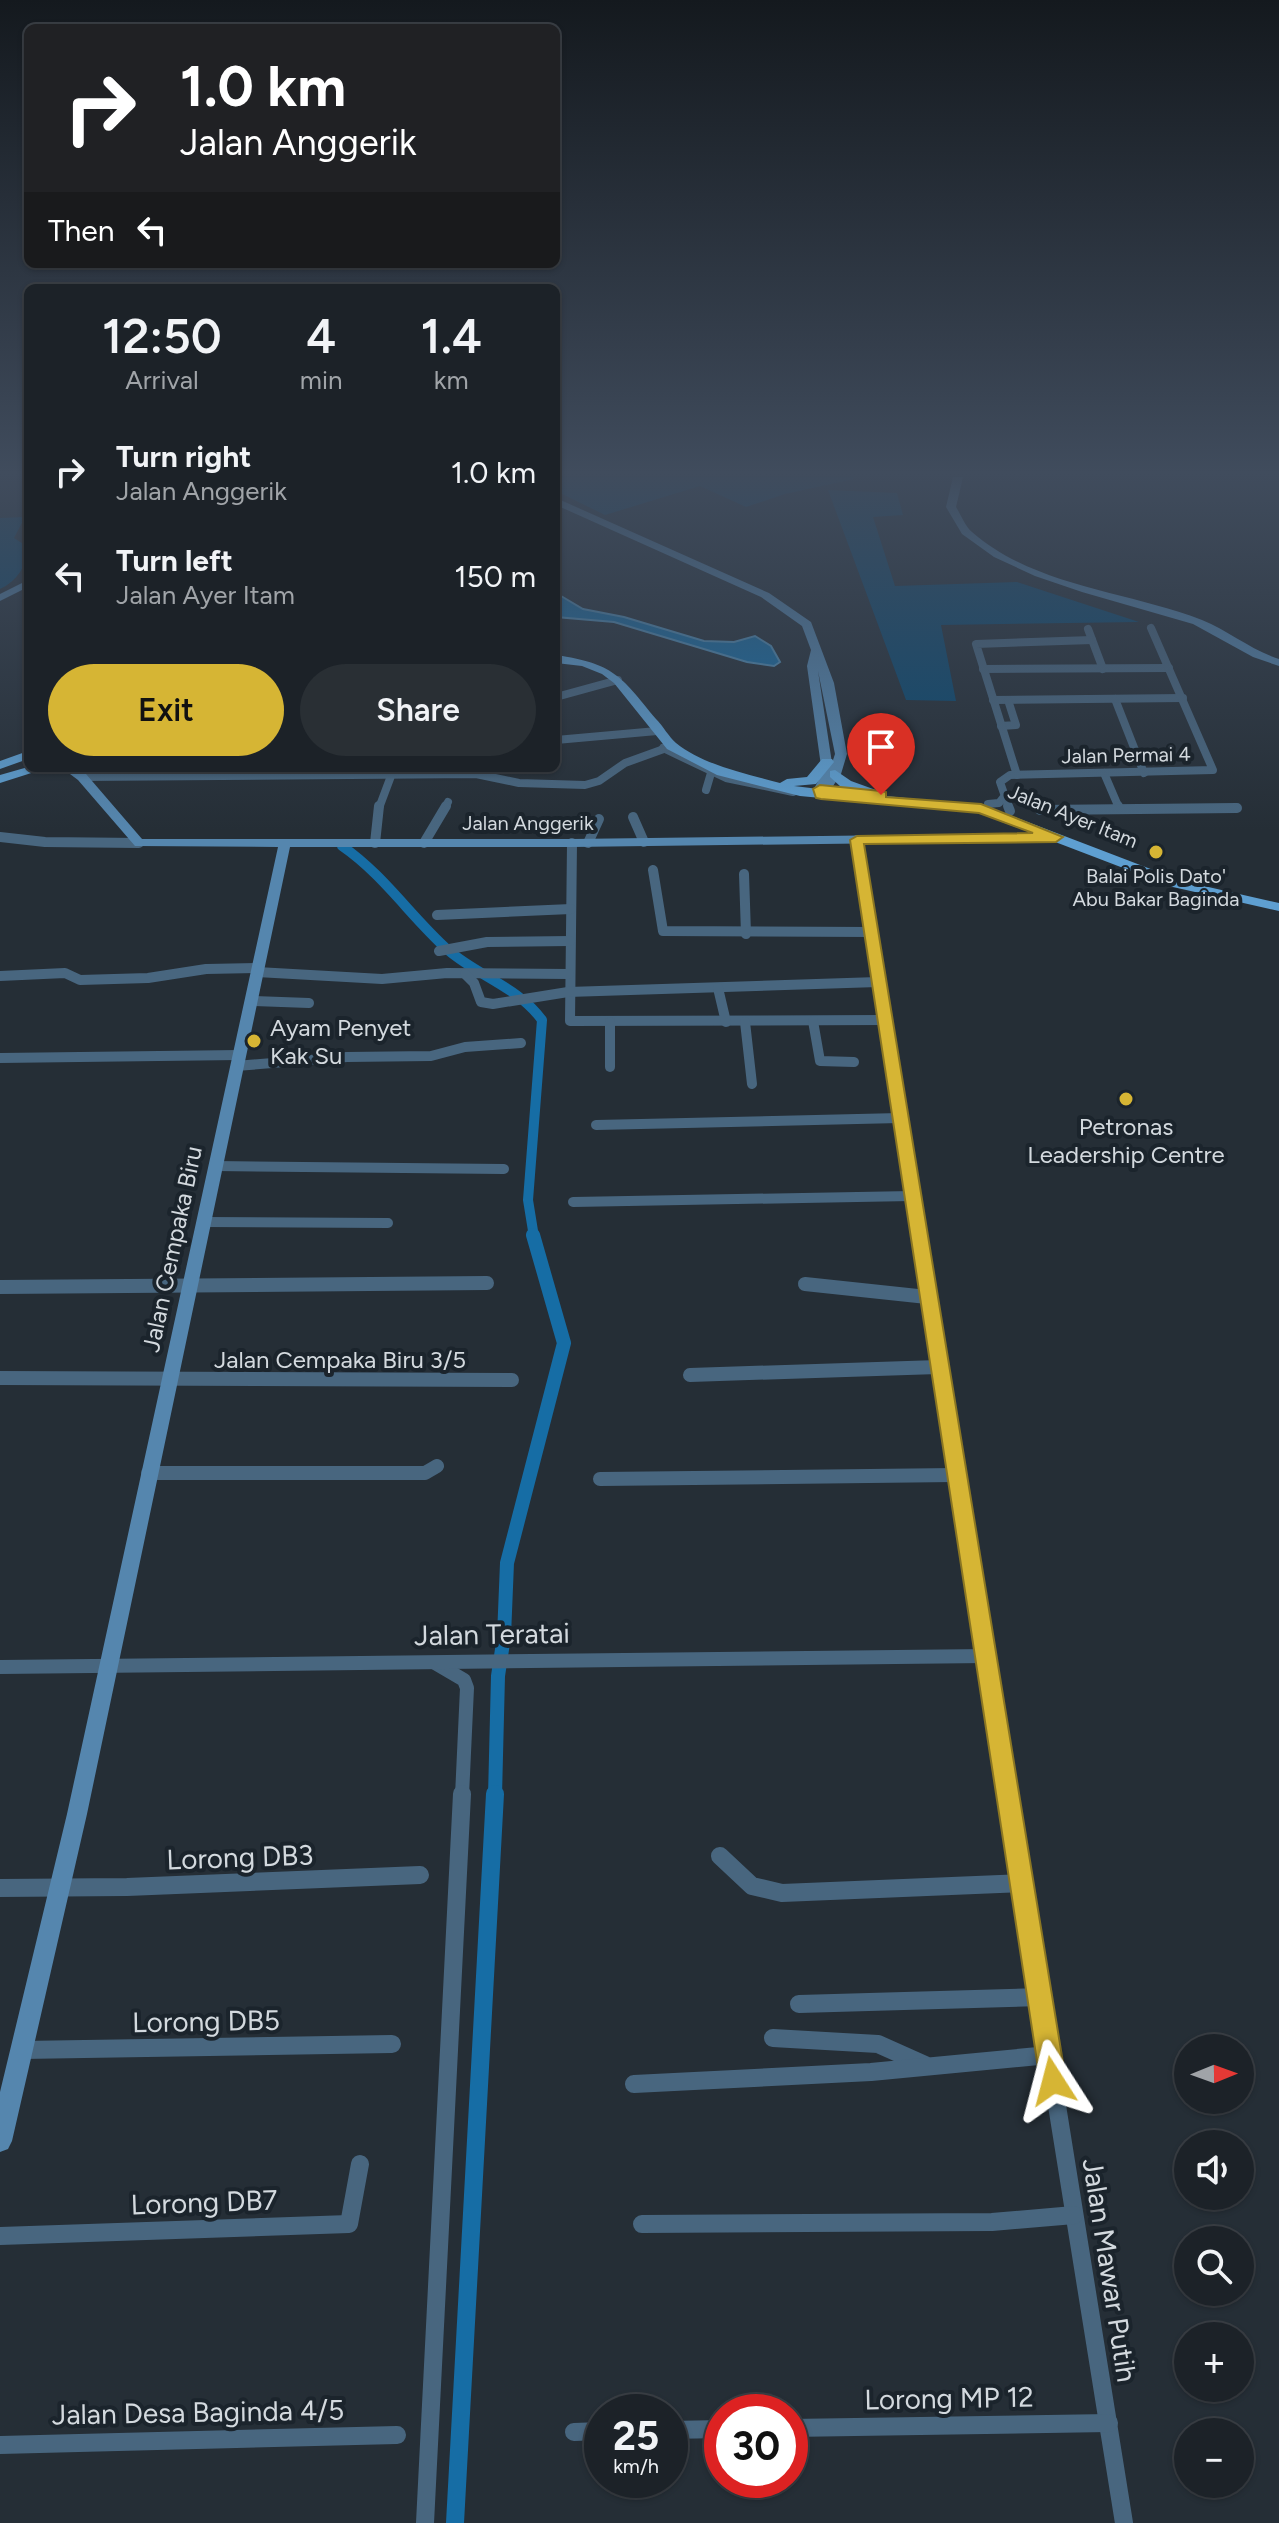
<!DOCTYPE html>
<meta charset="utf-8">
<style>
:root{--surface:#1c2228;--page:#292f34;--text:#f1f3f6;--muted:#a0a4a8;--line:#3a3f45;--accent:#d6b534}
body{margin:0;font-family:Figtree,sans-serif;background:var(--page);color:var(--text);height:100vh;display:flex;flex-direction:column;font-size:30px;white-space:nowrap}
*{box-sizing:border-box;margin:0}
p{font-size:26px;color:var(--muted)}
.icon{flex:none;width:44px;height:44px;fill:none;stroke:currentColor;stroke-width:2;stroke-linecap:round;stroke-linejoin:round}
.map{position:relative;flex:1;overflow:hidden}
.drawer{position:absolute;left:24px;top:284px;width:536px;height:488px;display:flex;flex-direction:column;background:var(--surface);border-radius:12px;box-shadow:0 2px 6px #0004,0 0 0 2px var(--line)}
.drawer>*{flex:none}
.banner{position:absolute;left:24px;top:24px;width:536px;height:244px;border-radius:12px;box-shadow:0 2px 6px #0004,0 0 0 2px var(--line);background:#202124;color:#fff;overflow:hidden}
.needle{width:52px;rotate:89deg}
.controls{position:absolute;left:1174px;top:2034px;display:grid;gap:16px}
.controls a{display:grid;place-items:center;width:80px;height:80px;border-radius:50%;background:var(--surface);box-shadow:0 2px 6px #0004,0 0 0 2px var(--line);font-size:40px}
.speed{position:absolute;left:584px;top:2394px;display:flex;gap:16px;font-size:40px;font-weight:700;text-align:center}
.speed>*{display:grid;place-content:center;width:104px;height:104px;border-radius:50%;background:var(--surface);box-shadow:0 2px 6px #0004,0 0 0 2px var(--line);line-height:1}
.speed small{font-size:20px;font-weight:400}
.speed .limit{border:12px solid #d22;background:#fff;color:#111}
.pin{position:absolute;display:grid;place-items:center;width:68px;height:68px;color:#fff;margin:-82px -34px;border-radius:50% 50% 50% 0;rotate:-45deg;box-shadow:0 0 8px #0007}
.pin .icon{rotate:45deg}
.me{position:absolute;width:88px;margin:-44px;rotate:351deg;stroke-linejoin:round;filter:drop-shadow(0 0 6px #0008)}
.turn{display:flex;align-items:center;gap:28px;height:168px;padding:0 24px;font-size:36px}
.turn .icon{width:104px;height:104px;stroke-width:2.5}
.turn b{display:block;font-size:56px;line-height:68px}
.then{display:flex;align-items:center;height:76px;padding:0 24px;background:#0003;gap:16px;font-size:30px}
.eta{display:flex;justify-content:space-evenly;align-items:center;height:136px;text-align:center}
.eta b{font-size:48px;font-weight:600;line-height:56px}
.button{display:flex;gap:16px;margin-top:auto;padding:16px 24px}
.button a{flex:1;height:92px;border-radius:48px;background:var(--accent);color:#111;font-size:32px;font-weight:600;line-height:92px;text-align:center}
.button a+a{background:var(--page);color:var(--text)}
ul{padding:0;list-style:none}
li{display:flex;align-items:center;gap:24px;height:104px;padding:0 24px}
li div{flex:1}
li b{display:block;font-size:30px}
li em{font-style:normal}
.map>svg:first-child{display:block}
.green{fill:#0a486f}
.water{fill:#166da5;stroke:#4f8db6;stroke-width:2}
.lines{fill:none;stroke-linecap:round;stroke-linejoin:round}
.canal-far2{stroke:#166da5;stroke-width:10}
.canal-far1{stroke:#166da5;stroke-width:14}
.canal{stroke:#166da5;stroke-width:18}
.street-far3{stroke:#48667f;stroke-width:8}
.street-far2{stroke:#48667f;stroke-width:10}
.street-far1{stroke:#48667f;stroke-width:14}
.street{stroke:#48667f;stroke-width:18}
.secondary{fill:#5586ae;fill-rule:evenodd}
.primary{fill:#5e9fd1;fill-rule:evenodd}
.route{fill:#d6b534;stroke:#8b7622;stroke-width:2}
.poi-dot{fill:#d6b534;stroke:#1b242c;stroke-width:3}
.labels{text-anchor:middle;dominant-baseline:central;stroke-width:8;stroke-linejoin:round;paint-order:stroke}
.far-street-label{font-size:20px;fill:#d3d9de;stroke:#1b242c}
.far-poi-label{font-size:20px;fill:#d3d9de;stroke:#1b242c}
.poi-label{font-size:24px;fill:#d3d9de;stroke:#1b242c;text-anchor:start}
.street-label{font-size:24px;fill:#d3d9de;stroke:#1b242c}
.near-street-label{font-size:28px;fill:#d3d9de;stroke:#1b242c}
</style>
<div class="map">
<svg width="1279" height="2523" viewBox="0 0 1279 2523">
<rect width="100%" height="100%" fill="#252e36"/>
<!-- green -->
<g class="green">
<polygon points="556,477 853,477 854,479 785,494 746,507 700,486 605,515 556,491"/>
<polygon points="828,490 897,493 903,515 873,517 895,586 1017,582 1139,622 941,625 956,701 906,700"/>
<path d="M25,517L14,538L28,547C28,565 16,582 0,589V518Z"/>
</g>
<!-- water -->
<polygon class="water" points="556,593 583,609 624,617 704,641 734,642 755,636 771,646 780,662 774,666 747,662 614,622 556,617"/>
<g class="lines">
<!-- canal-far2 -->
<path class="canal-far2" d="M342,846C384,875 411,917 448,950C478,976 518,987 542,1020L528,1200L534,1237"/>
<!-- canal-far1 -->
<polyline class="canal-far1" points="495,1796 498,1676 504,1636 507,1563 564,1343 533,1235"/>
<!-- canal -->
<polyline class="canal" points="455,2523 495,1794"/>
<!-- street-far3 -->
<g class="street-far3">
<polyline points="1088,629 1103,669"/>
<polyline points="983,669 1169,668"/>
<polyline points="556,697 618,680"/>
<polyline points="1115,699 1144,773"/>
<polyline points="993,700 1183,698"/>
<polyline points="1001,726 1016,725 1008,700"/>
<polyline points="556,740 657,731"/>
<polyline points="663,748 726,778 793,792"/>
<polyline points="1104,773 1119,808"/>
<polyline points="1017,775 976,644 1092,640"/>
<polyline points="82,777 476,774 519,783 585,785 599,781 625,763 672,746"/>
<polyline points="706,790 711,773"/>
<polyline points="988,804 999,803 1003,798"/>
<polyline points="379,808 394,768"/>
<polyline points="445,808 448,802"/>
<polyline points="1009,808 1000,782 1010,775 1213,770 1151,628"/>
</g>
<!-- street-far2 -->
<g class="street-far2">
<polyline points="1008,806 1010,811"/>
<polyline points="1118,806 1119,809"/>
<polyline points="1040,810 1237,808"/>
<polyline points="633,817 644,842"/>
<polyline points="0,837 45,842 139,843"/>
<polyline points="857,840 918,1237"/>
<polyline points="375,843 379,806"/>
<polyline points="424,843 446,806"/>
<polyline points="572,843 570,1021 884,1020"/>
<polyline points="588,843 599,819"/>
<polyline points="653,870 663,931 871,932"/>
<polyline points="744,874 746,934"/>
<polyline points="437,915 571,909"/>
<polyline points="439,951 487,942 570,941"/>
<polyline points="257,972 382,979 447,973 569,974"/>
<polyline points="465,974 474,983 481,1002 493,1004 568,992 878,982"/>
<polyline points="0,976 65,973 80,980 148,978 206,969 258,968"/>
<polyline points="718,988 726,1022"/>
<polyline points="251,1001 309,1003"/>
<polyline points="813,1021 820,1061 854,1062"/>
<polyline points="610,1022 610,1067"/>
<polyline points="745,1022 752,1084"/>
<polyline points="0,1058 239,1055"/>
<polyline points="236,1066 347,1057 431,1056 465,1047 521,1043"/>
<polyline points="596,1125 900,1118"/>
<polyline points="215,1166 504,1169"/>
<polyline points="573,1202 912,1196"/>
<polyline points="203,1222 388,1223"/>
</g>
<!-- street-far1 -->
<g class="street-far1">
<polyline points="918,1235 1007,1796"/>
<polyline points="805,1284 927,1297"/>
<polyline points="0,1287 487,1283"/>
<polyline points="690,1375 938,1367"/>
<polyline points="0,1378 512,1380"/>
<polyline points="148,1473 425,1473 437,1466"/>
<polyline points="600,1479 955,1475"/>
<polyline points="435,1663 464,1680 467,1688 462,1796"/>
<polyline points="0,1667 986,1656"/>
</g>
<!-- street -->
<g class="street">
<polyline points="1007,1794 1124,2523"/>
<polyline points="720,1856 752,1886 782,1893 1023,1883"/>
<polyline points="0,1888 127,1887 420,1875"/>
<polyline points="799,2004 1040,1997"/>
<polyline points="773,2038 878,2044 925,2065"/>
<polyline points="22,2050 392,2044"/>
<polyline points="634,2084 871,2072 1049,2055"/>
<polyline points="642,2224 992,2222 1074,2215"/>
<polyline points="0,2236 349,2224 360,2164"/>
<polyline points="790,2428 1109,2423"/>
<polyline points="670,2430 722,2429"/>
<polyline points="574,2432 602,2431"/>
<polyline points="0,2445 397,2435"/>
<polyline points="425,2523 462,1794"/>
</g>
<!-- secondary -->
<g class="secondary">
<path d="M953,477H963L956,507C961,515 965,526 972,532C1035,587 1127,591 1202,620C1229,631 1251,650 1279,659V666L1253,657L1193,624L1082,592L1035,576L994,557L962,534L946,507Z"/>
<path d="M556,498L769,593L811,622L834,683L847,754L841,774L825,798H817L814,789L822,773L807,666L811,650L802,626L761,597L556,505ZM818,671L835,754L832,763Z"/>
<polygon points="28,580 28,587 0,601 0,594"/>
<polygon points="62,768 76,768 86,774 142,839 572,839 1056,833 1062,837 1056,841 572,847 290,847 87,1814 12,2141 8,2149 0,2152 0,2092 67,1814 278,847 135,846 78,780"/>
</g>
<!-- primary -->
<g class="primary">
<path d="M556,655C614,664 620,675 656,719C663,726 669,737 676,743C703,765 747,774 780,783L787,779L807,777L822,759H832L834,762L816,784L794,786L860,794L841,787L830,777V771L835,770L851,781L876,790V795L986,806L1182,881L1279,903V911L1173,887L979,813L800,796L717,775L667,749L614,683L602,674L582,666L556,663Z"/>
<polygon points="28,751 28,759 0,769 0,761"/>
<polygon points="28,767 47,768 0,783 0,775"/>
</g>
</g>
<!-- sky -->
<linearGradient id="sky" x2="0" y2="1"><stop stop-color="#14191e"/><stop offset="0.57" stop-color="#404c5d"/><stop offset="1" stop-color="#404c5d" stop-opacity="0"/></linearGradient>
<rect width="1279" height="830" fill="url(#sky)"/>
<!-- route -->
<polygon class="route" points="820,785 881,791 886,792 886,797 981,804 1063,837 1056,842 864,844 1066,2081 1062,2090 1053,2093 1044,2090 1040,2081 850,840 857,836 1033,833 979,813 821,799 816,798 813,789"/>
<!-- markers -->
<g class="poi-dot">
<circle cx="1156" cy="852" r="8"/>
<circle cx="254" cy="1041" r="8"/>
<circle cx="1126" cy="1099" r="8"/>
</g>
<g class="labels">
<!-- far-street labels -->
<g class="far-street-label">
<text transform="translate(1126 755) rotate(-1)">Jalan Permai 4</text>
<text transform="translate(1073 816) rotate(22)">Jalan Ayer Itam</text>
<text x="528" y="823">Jalan Anggerik</text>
</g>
<!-- far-poi labels -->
<g class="far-poi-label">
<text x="1156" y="876">Balai Polis Dato'<tspan x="1156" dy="23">Abu Bakar Baginda</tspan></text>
</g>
<!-- poi labels -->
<g class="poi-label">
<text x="270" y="1027">Ayam Penyet<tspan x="270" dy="28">Kak Su</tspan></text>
<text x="1126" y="1126" text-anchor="middle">Petronas<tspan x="1126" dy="28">Leadership Centre</tspan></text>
</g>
<!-- street labels -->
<g class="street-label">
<text transform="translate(172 1249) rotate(-78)">Jalan Cempaka Biru</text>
<text x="340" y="1359">Jalan Cempaka Biru 3/5</text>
</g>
<!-- near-street labels -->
<g class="near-street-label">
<text transform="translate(492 1634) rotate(-1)">Jalan Teratai</text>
<text transform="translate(240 1857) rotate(-2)">Lorong DB3</text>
<text transform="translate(206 2021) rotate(-1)">Lorong DB5</text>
<text transform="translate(204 2202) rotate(-2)">Lorong DB7</text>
<text transform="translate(1110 2270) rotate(81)">Jalan Mawar Putih</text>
<text transform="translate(949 2398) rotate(-1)">Lorong MP 12</text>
<text transform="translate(198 2412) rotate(-1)">Jalan Desa Baginda 4/5</text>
</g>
</g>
</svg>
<div class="controls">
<a><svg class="needle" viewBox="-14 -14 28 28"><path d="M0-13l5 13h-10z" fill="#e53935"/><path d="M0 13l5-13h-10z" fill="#a0a4a8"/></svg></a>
<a><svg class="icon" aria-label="sound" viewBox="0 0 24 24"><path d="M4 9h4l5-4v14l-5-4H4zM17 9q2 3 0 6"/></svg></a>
<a><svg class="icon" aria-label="search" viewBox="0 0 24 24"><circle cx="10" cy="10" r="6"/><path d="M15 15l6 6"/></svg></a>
<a>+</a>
<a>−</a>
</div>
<div class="speed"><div>25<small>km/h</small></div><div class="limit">30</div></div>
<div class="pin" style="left:881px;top:795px;background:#d93025"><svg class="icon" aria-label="arrive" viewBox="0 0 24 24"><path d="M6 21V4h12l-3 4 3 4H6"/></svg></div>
<svg class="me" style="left:1053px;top:2081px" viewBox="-20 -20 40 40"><path d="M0-17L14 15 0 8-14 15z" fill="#d6b534" stroke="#fff" stroke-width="4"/></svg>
<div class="banner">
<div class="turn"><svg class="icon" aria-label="right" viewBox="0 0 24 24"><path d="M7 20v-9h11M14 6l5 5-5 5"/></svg><div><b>1.0 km</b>Jalan Anggerik</div></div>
<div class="then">Then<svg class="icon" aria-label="left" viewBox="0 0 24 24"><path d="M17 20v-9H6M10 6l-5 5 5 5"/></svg></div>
</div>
<section class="drawer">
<div class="eta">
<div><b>12:50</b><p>Arrival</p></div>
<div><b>4</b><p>min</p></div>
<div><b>1.4</b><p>km</p></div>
</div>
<ul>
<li><svg class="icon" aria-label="right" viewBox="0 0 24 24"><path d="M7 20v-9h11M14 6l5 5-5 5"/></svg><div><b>Turn right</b><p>Jalan Anggerik</p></div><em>1.0 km</em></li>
<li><svg class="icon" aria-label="left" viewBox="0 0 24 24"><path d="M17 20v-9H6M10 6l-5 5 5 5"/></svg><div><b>Turn left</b><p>Jalan Ayer Itam</p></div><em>150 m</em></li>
</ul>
<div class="button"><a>Exit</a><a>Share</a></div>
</section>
</div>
